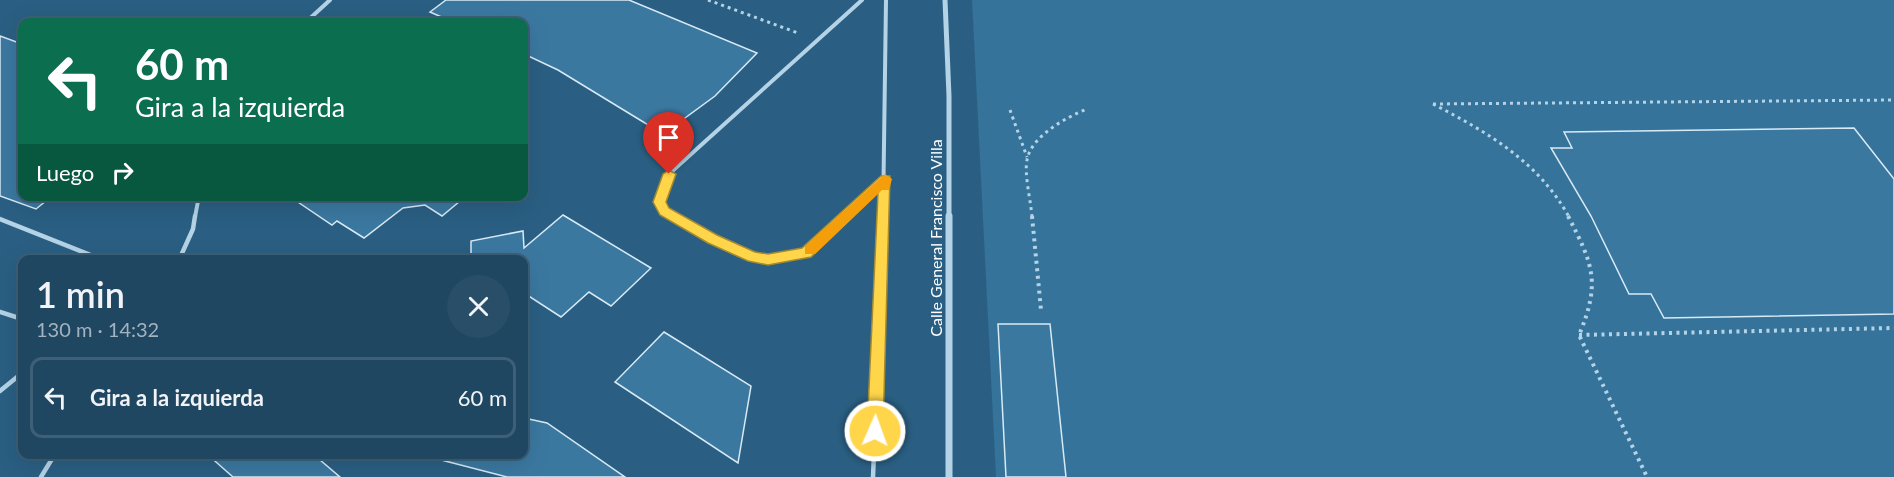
<!DOCTYPE html>
<html lang="es">
<meta charset="utf-8">
<style>
:root{--surface:#204762;--page:#284e68;--text:#f1f3f6;--muted:#a2b2be;--line:#3d5f77}
body{margin:0;font-family:Lato,sans-serif;background:var(--page);color:var(--text);height:100vh;display:flex;flex-direction:column;font-size:22px;white-space:nowrap}
*{box-sizing:border-box;margin:0}
p{font-size:20px;color:var(--muted)}
.icon{flex:none;width:33px;height:33px;fill:none;stroke:currentColor;stroke-width:2;stroke-linecap:round;stroke-linejoin:round}
.map{position:relative;flex:1;overflow:hidden}
.panel{position:absolute;left:18px;top:255px;width:510px;height:204px;display:flex;flex-direction:column;background:var(--surface);border-radius:12px;box-shadow:0 6px 24px #0002,0 0 0 2px var(--line)}
.panel>*{flex:none}
.banner{position:absolute;left:18px;top:18px;width:510px;height:183px;border-radius:12px;box-shadow:0 6px 24px #0002,0 0 0 2px var(--line);background:#0b6e4f;color:#fff;overflow:hidden}
.pin{position:absolute;display:grid;place-items:center;width:51px;height:51px;color:#fff;margin:-62px -26px;border-radius:50% 50% 50% 0;rotate:-45deg;box-shadow:0 0 6px #0007}
.pin .icon{rotate:45deg}
.me{position:absolute;width:66px;margin:-33px;rotate:2deg;stroke-linejoin:round;filter:drop-shadow(0 0 4px #0008)}
.turn{display:flex;align-items:center;gap:21px;height:126px;padding:0 18px;font-size:27px}
.turn .icon{width:78px;height:78px;stroke-width:2.5}
.turn b{display:block;font-size:42px;line-height:51px}
.then{display:flex;align-items:center;height:57px;padding:0 18px;background:#0003;gap:12px;font-size:22px}
.round{display:grid;place-items:center;flex:none;width:63px;height:63px;border-radius:32px;background:var(--page)}
.overview{display:flex;align-items:center;justify-content:space-between;height:102px;padding:0 18px}
h1{font-size:36px;font-weight:600;line-height:45px}
ul{padding:0;list-style:none}
li{display:flex;align-items:center;gap:18px;height:81px;margin:0 12px 9px;padding:0 6px;border:3px solid var(--line);border-radius:12px}
li div{flex:1}
li b{display:block;font-size:22px}
li em{font-style:normal}
.map>svg:first-child{display:block}
.green{fill:#35739a}
.building{fill:#3b78a0;stroke:#d7eaf5;stroke-width:1.5}
.lines{fill:none;stroke-linecap:round;stroke-linejoin:round}
.path-far1{stroke:#b4d3e6;stroke-width:3;stroke-dasharray:3 4;stroke-linecap:butt}
.path{stroke:#b4d3e6;stroke-width:4;stroke-dasharray:3 4.5;stroke-linecap:butt}
.lane-far1{stroke:#b4d3e6;stroke-width:4}
.lane{stroke:#b4d3e6;stroke-width:4.5}
.street-far1{stroke:#b4d3e6;stroke-width:5}
.street{stroke:#b4d3e6;stroke-width:7}
.route{fill:#ffd54a;stroke:#a68a30;stroke-width:1.5}
.slow{fill:#f59e0b}
.labels{text-anchor:middle;dominant-baseline:central;stroke-width:6;stroke-linejoin:round;paint-order:stroke}
.street-label{font-size:16px;fill:#fff;stroke:#2a5f83}
</style>
<div class="map">
<svg width="1894" height="477" viewBox="0 0 1894 477">
<rect width="100%" height="100%" fill="#2a5f83"/>
<!-- green -->
<polygon class="green" points="972,0 1894,0 1894,477 996,477"/>
<!-- building -->
<g class="building">
<polygon points="446,0 629,0 757,53 715,96 663,134 558,70 524,54 524,22 453,22 430,12"/>
<polygon points="0,36 22,44 22,196 52,196 36,209 0,196"/>
<polygon points="1854,128 1894,179 1894,314 1664,318 1651,294 1629,294 1591,216 1551,148 1572,148 1564,132"/>
<polygon points="289,196 466,196 442,216 425,205 403,208 364,238 337,221 332,225"/>
<polygon points="563,215 651,268 611,306 589,292 561,317 524,293 524,260 471,259 471,241 523,231 524,248"/>
<polygon points="998,324 1050,324 1066,477 1006,477"/>
<polygon points="664,332 751,386 738,463 615,382"/>
<polygon points="524,418 547,423 625,477 507,477 418,454 524,454"/>
<polygon points="207,454 313,454 340,477 233,477"/>
</g>
<g class="lines">
<!-- path-far1 -->
<g class="path-far1">
<polyline points="708,0 798,33"/>
<path d="M1433,104C1487,132 1539,162 1569,217"/>
<polyline points="1433,104 1894,100"/>
<polyline points="1010,110 1027,157"/>
<path d="M1032,217C1031,202 1024,174 1027,160C1031,136 1067,117 1087,109"/>
</g>
<!-- path -->
<g class="path">
<polyline points="1032,216 1041,310"/>
<path d="M1568,216C1593,264 1601,283 1579,335L1647,477"/>
<polyline points="1579,335 1894,328"/>
</g>
<!-- lane-far1 -->
<g class="lane-far1">
<polyline points="306,22 330,0"/>
<polyline points="195,217 199,196"/>
<polyline points="674,217 659,202 669,174 862,0"/>
<polyline points="847,217 885,179"/>
<polyline points="883,217 886,0"/>
</g>
<!-- lane -->
<g class="lane">
<path d="M672,216C685,226 701,233 717,240C774,268 805,261 849,216"/>
<polyline points="0,219 103,260"/>
<polyline points="179,260 193,229 195,216"/>
<polyline points="0,312 22,319"/>
<polyline points="0,391 22,373"/>
<polyline points="41,477 55,454"/>
<polyline points="873,477 884,216"/>
</g>
<!-- street-far1 -->
<polyline class="street-far1" points="945,0 949,96 949,217"/>
<!-- street -->
<polyline class="street" points="949,216 949,477"/>
</g>
<!-- route -->
<polygon class="route" points="669,170 676,174 666,202 669,208 717,235 755,252 768,254 802,248 881,176 890,176 883,431 880,436 869,436 867,431 878,193 811,257 768,265 748,261 708,243 660,215 653,202 663,174"/>
<!-- slow -->
<polygon class="slow" points="885,174 892,179 889,190 882,190 815,254 805,254 805,246"/>
<g class="labels">
<!-- street labels -->
<g class="street-label">
<text transform="translate(935 238) rotate(-90)">Calle General Francisco Villa</text>
</g>
</g>
</svg>
<div class="pin" style="left:669px;top:174px;background:#d93025"><svg class="icon" aria-label="arrive" viewBox="0 0 24 24"><path d="M6 21V4h12l-3 4 3 4H6"/></svg></div>
<svg class="me" style="left:875px;top:431px" viewBox="-20 -20 40 40"><circle r="17" fill="#ffd54a" stroke="#fff" stroke-width="3"/><path d="M0-11L8 9 0 5-8 9z" fill="#fff"/></svg>
<div class="banner">
<div class="turn"><svg class="icon" aria-label="left" viewBox="0 0 24 24"><path d="M17 20v-9H6M10 6l-5 5 5 5"/></svg><div><b>60 m</b>Gira a la izquierda</div></div>
<div class="then">Luego<svg class="icon" aria-label="right" viewBox="0 0 24 24"><path d="M7 20v-9h11M14 6l5 5-5 5"/></svg></div>
</div>
<section class="panel">
<div class="overview"><div><h1>1 min</h1><p>130 m · 14:32</p></div><a class="round"><svg class="icon" aria-label="close" viewBox="0 0 24 24"><path d="M6 6l12 12M18 6L6 18"/></svg></a></div>
<ul>
<li><svg class="icon" aria-label="left" viewBox="0 0 24 24"><path d="M17 20v-9H6M10 6l-5 5 5 5"/></svg><div><b>Gira a la izquierda</b></div><em>60 m</em></li>
</ul>
</section>
</div>
